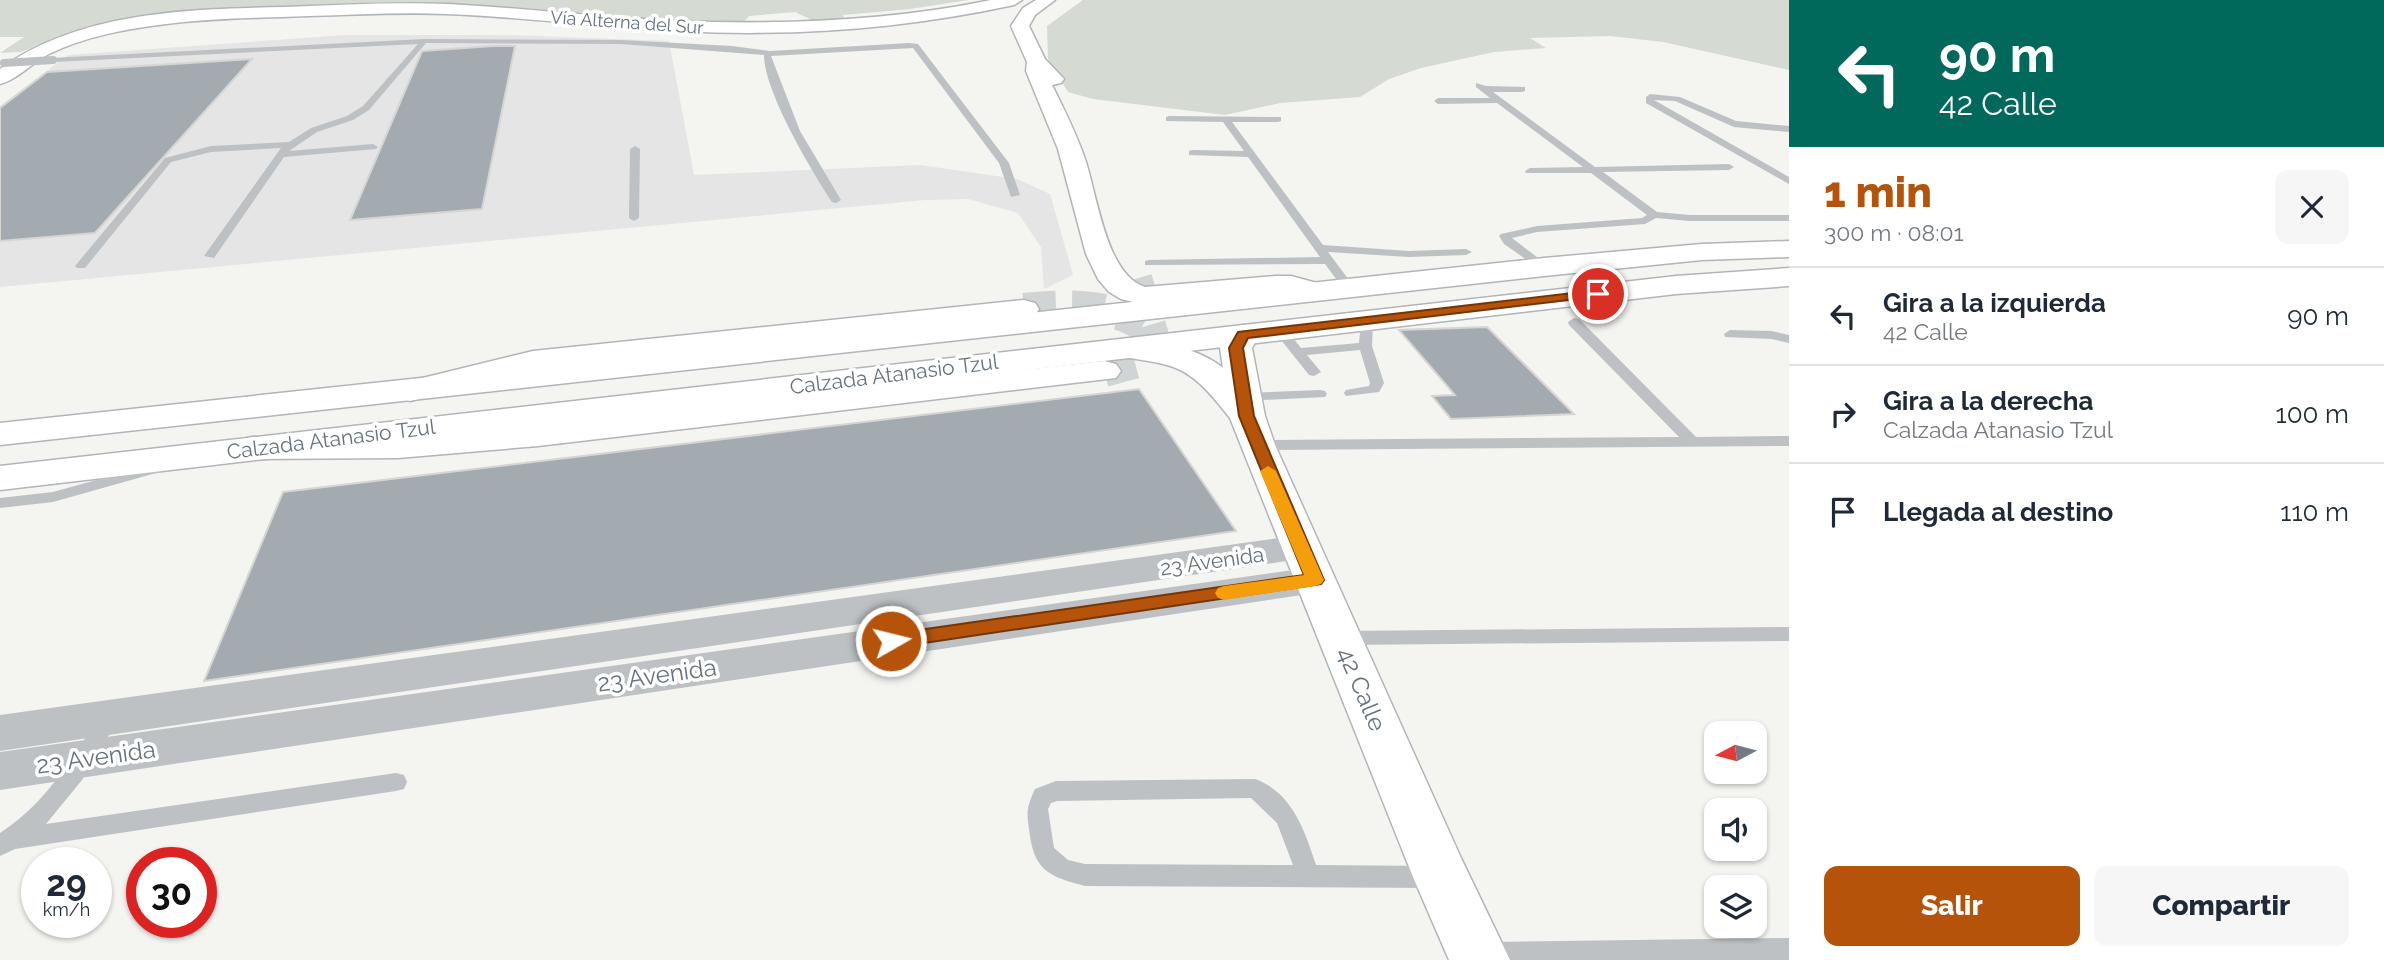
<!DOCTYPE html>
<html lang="es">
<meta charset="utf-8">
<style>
:root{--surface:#fff;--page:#f6f6f7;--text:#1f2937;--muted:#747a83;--line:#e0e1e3;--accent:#b45309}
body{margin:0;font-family:Raleway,sans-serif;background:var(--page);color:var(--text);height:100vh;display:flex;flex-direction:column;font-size:26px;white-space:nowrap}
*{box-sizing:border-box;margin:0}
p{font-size:23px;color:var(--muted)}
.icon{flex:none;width:38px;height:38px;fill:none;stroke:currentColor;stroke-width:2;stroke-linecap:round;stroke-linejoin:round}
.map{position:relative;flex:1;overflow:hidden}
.details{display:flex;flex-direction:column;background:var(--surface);width:595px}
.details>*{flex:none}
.hud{background:#00695c;color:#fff;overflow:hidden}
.needle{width:46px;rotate:263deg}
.tools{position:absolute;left:1704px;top:721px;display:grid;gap:14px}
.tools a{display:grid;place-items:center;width:63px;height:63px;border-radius:14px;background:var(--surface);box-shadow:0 2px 5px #0004;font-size:35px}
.speed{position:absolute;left:21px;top:847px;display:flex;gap:14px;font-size:35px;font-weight:700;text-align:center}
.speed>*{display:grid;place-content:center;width:91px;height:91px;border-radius:50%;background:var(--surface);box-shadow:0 2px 5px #0004;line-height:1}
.speed small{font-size:18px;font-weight:400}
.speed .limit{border:10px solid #d22;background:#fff;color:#111}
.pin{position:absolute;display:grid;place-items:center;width:60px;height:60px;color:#fff;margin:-30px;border:4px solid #fff;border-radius:50%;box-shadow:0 2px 7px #0007}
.me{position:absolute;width:77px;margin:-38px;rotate:82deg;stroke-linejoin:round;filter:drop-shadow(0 0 5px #0008)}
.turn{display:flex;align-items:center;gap:24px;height:147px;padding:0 35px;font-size:32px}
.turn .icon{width:91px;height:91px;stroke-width:2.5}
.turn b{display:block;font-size:49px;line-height:60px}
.round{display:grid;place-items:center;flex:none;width:74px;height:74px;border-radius:14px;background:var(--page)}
.head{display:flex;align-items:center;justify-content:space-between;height:119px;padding:0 35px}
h1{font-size:42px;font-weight:800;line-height:52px;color:var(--accent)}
.primary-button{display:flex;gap:14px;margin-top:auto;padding:14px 35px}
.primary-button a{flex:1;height:80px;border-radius:14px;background:var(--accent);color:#fff;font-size:28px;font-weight:800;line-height:80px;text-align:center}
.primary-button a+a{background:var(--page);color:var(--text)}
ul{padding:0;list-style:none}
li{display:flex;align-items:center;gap:21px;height:98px;padding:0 35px;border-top:2px solid var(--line)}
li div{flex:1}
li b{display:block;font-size:26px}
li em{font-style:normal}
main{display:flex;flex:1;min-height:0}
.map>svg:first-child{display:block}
.built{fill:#e4e5e4}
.green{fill:#d5dad2}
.building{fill:#a4abb0;stroke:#d5d5d3;stroke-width:2}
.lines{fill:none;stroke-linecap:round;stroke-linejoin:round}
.highway-tunnel{stroke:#d0d4d4;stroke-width:32;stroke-dasharray:32 16;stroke-linecap:butt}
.secondary-casing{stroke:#b2b6ba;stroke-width:3}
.primary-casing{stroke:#b1b5b8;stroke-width:3}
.highway-casing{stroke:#b2b5b8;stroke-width:3}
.lane{fill:#bdc1c4;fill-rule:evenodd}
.street{fill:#bdc1c4;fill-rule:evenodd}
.secondary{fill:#fff;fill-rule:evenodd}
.primary{fill:#fff;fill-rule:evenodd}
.highway{fill:#fff;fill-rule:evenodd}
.lane-bridge{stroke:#bdc1c4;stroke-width:8}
.route{fill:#b45309;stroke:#753606;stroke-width:2}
.slow{fill:#f59e0b}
.labels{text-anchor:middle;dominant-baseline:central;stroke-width:7;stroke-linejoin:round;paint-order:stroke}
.far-street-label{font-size:18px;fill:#66737e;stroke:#fff}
.street-label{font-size:21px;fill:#66737e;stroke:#fff}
.near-street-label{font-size:24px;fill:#66737e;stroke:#fff}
</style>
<main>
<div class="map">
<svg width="1789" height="960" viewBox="0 0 1789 960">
<rect width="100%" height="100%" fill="#f4f4f0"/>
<!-- built -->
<polygon class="built" points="346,35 509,35 669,41 694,175 920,165 1017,179 1050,194 1073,275 1044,289 1041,247 1018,213 968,199 925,200 0,287 0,106 68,55"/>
<!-- green -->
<g class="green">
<polygon points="0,0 969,0 910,9 843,15 844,18 812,20 795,12 749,16 744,22 620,20 540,9 347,5 207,9 170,13 57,39 20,52 0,53 24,37 0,37"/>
<polygon points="1083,0 1789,0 1789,70 1663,42 1610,36 1530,38 1546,48 1494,52 1421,68 1389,79 1360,97 1280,103 1225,115 1093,99 1068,92 1048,59 1047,26"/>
</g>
<!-- building -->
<g class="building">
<polygon points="493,46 515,46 482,209 350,220 422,51"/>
<polygon points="252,59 95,233 0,241 0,108 47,72"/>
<polygon points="1487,327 1574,414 1451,419 1432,396 1455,395 1399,330"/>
<polygon points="1139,389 1236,531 204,681 283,492"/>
</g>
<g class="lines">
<!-- highway-tunnel -->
<g class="highway-tunnel">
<path d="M1024,309C1066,305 1105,303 1143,325"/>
<polyline points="1104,371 1141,361 1155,343 1133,268"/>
</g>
<!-- secondary casing -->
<g class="secondary-casing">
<path id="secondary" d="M1243,325L1254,328L1259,335L1252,348L1265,416L1275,445L1461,858L1510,960H1449L1413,877L1230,418C1213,397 1195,372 1167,365C1149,360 1131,359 1113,355L1108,348L1113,341C1142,334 1200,348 1223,368L1220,348L1232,328Z"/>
</g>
<!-- primary casing -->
<g class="primary-casing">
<g id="primary">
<polygon points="1789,241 1789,257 1702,260 1544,276 0,445 0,423 1544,258 1702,244"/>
<polygon points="1789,268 1789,286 1676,294 0,490 0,466 1676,276"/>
</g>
</g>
<!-- highway casing -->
<g class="highway-casing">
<g id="highway">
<path d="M991,0H1022L1014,5C904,29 791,37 678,31C600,27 523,17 446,14C400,12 354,15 309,16C261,18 214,18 166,24C126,29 86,36 49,54C33,62 17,80 0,84V69C80,11 189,9 285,7C339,5 394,2 448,4C526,8 603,18 680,21C784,25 889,21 991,0Z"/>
<path d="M1036,0H1055L1035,15L1029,26L1045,59L1064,79L1061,83L1052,85C1064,109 1076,133 1085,159C1097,194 1106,275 1145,287L1275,276H1291L1328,286L1332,292L1328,298C1310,303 1293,294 1275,294L1145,305L1121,299L1109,292L1098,279L1086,254L1058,149L1026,71L1027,62L1011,26L1023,8Z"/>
<polygon points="1024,300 1035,303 1039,309 1035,315 533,371 410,401 398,398 393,391 398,384 533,351"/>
<polygon points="1104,361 1116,364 1121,371 1116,378 538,446 398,458 252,459 239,456 233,448 239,440 252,437 398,436 538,424"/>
</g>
</g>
<!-- lane -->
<g class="lane">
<path d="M424,39L621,40L732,46L770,51L909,43L918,44L1009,163L1020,195L1011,197L999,163L913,48L771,56L800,131L841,200L836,203L832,202C811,170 764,91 764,55L621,44L426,43L369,110L353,120L317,132L289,151L373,144L378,147L376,149L284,157L214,258L204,256L281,148L211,152L171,162L85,268H77L75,266L165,158L211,146L289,142L311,128L347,116L363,106L418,44L53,62L50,58Z"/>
<polygon points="1476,83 1486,86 1525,87 1525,91 1522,92 1493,92 1595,167 1729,164 1734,167 1729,170 1603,172 1657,212 1690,215 1789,215 1789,221 1690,221 1656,218 1645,224 1537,232 1512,238 1550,267 1544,271 1540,269 1504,244 1499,236 1501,234 1537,226 1642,218 1647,215 1591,173 1526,173 1525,171 1530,168 1583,167 1497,103 1438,104 1434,101 1438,98 1490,98 1476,87"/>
<polygon points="1650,94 1680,97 1736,121 1789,126 1789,132 1734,127 1675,101 1654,100 1789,177 1789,184 1646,103 1646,97"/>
<polygon points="1169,116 1281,117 1281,121 1278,122 1232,122 1323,245 1409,251 1466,249 1472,252 1466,255 1409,257 1328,252 1355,288 1349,292 1345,291 1325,264 1145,265 1145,261 1149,260 1320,257 1248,157 1189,155 1189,151 1192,150 1244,151 1223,122 1166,121 1166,117"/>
<polygon points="635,146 640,149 639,218 634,221 629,218 630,149"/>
<polygon points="1367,318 1373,322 1372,346 1384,383 1379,392 1346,396 1344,393 1346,390 1369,386 1370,383 1360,350 1307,355 1321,372 1314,376 1309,375 1274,331 1275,328 1285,328 1301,348 1359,343 1361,322"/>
<polygon points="1574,318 1579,319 1696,437 1789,436 1789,446 1257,450 1249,445 1257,440 1679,437 1569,325 1568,322"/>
<polygon points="1730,330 1772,331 1789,335 1789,343 1772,339 1725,337 1724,334"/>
<polygon points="1320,390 1325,391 1327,394 1325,397 1244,401 1237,397 1244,393"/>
<polygon points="158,463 166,468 163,471 53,502 0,508 0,498 53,492"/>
<polygon points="1789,627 1789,641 1343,645 1336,643 1334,638 1336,633 1343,631"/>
<path d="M108,711L115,713L118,719L115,725L82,780L46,824L396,773L404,775L407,782L404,789L396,791L15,849L0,856V833C45,804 73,758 101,713Z"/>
<path d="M1255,779C1292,792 1305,831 1316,865L1432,866L1440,869L1444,877L1440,885L1432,888L1085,886C1052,877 1035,872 1030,836C1027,813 1025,811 1035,789L1056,781ZM1251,798L1277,823L1293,865L1085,864L1068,860L1054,848L1048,809L1051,803L1057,801Z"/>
<polygon points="1789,938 1789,960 1477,960 1475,954 1478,945 1487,942"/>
</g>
<!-- street -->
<g class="street">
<polygon points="1301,535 1314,539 1319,548 1314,557 0,751 0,715"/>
<polygon points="1315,567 1328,571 1334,580 1328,589 1315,593 0,790 0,752"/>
</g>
<!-- secondary -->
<use href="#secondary" class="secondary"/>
<!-- primary -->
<use href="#primary" class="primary"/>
<!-- highway -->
<use href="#highway" class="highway"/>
<!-- lane-bridge -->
<polyline class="lane-bridge" points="4,63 53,60"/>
</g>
<!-- route -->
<polygon class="route" points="1598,290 1605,294 1603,296 1248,338 1243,348 1254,416 1324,580 1321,584 891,648 884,646 881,641 884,636 891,634 1304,575 1239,416 1229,348 1238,332"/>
<!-- slow -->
<polygon class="slow" points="1268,466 1276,471 1324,580 1321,584 1315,586 1224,600 1218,598 1215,593 1218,588 1224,586 1304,575 1260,471"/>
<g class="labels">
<!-- far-street labels -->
<g class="far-street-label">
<text transform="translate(627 22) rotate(4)">Vía Alterna del Sur</text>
</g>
<!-- street labels -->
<g class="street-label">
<text transform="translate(894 374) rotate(-7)">Calzada Atanasio Tzul</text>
<text transform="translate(331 439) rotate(-7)">Calzada Atanasio Tzul</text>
<text transform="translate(1212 561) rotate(-8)">23 Avenida</text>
</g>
<!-- near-street labels -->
<g class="near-street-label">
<text transform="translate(657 675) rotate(-8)">23 Avenida</text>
<text transform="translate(1362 689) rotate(67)">42 Calle</text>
<text transform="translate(96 757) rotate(-8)">23 Avenida</text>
</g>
</g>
</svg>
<div class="tools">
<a><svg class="needle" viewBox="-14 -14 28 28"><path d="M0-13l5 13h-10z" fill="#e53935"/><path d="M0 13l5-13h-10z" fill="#747a83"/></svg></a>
<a><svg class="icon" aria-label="sound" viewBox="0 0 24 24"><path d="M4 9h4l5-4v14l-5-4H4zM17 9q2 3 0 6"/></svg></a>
<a><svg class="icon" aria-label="layers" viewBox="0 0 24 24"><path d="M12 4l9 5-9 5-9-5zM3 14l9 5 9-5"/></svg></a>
</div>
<div class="speed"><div>29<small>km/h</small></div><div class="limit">30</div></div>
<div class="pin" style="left:1598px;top:294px;background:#d93025"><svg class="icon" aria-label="arrive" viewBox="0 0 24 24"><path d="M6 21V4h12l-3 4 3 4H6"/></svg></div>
<svg class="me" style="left:891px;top:641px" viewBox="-20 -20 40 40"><circle r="17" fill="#b45309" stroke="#fff" stroke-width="3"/><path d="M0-11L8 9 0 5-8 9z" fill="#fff"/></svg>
</div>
<section class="details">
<div class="hud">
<div class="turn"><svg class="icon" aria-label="left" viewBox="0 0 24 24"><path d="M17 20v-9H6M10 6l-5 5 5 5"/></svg><div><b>90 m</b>42 Calle</div></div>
</div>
<div class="head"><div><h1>1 min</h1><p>300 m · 08:01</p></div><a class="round"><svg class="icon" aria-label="close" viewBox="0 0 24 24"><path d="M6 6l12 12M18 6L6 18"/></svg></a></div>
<ul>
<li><svg class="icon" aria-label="left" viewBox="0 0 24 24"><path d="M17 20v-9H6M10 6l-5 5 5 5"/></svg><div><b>Gira a la izquierda</b><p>42 Calle</p></div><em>90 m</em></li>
<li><svg class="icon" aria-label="right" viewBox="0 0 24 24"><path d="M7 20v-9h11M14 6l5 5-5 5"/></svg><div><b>Gira a la derecha</b><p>Calzada Atanasio Tzul</p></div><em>100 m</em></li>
<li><svg class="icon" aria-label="arrive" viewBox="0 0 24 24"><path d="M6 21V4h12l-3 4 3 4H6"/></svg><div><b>Llegada al destino</b></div><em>110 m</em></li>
</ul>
<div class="primary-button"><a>Salir</a><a>Compartir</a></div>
</section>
</main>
